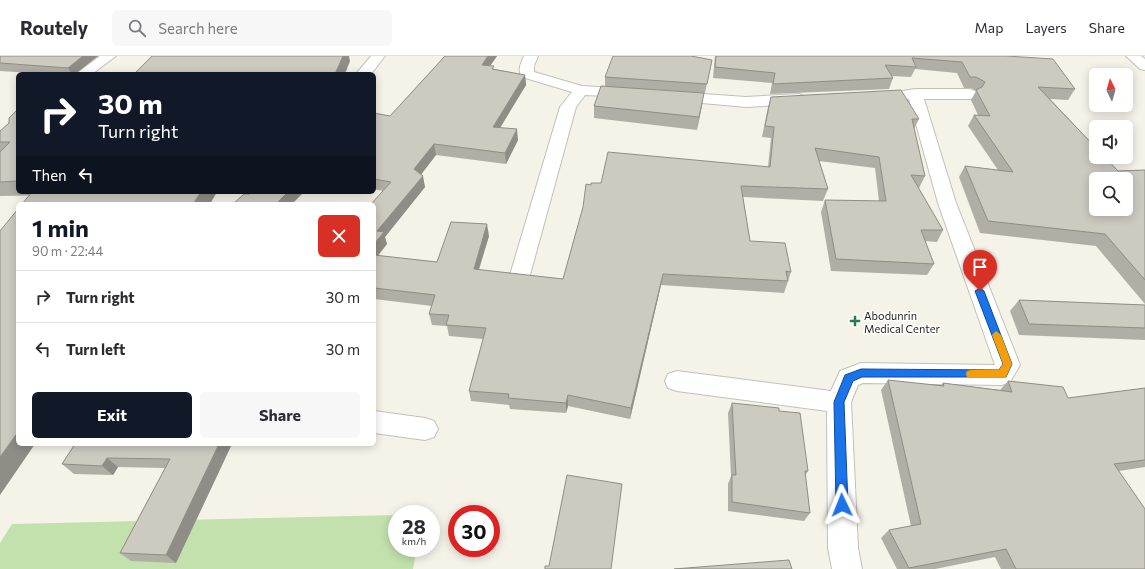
<!DOCTYPE html>
<meta charset="utf-8">
<style>
:root{--surface:#fff;--page:#f7f7f7;--text:#2b2b33;--muted:#7c7c81;--line:#e1e1e2;--accent:#111827}
body{margin:0;font-family:Commissioner,sans-serif;background:var(--page);color:var(--text);height:100vh;display:flex;flex-direction:column;font-size:15px;white-space:nowrap}
*{box-sizing:border-box;margin:0}
p{font-size:13px;color:var(--muted)}
.icon{flex:none;width:22px;height:22px;fill:none;stroke:currentColor;stroke-width:2;stroke-linecap:round;stroke-linejoin:round}
.map{position:relative;flex:1;overflow:hidden}
.panel{position:absolute;left:16px;top:146px;width:360px;height:244px;display:flex;flex-direction:column;background:var(--surface);border-radius:6px;box-shadow:0 2px 10px #0003}
.panel>*{flex:none}
.top-card{position:absolute;left:16px;top:16px;width:360px;height:122px;border-radius:6px;box-shadow:0 2px 10px #0003;background:#111827;color:#fff;overflow:hidden}
.needle{width:26px;rotate:355deg}
.tools{position:absolute;left:1089px;top:12px;display:grid;gap:8px}
.tools a{display:grid;place-items:center;width:44px;height:44px;border-radius:6px;background:var(--surface);box-shadow:0 2px 10px #0003;font-size:20px}
.speed{position:absolute;left:388px;top:449px;display:flex;gap:8px;font-size:20px;font-weight:700;text-align:center}
.speed>*{display:grid;place-content:center;width:52px;height:52px;border-radius:50%;background:var(--surface);box-shadow:0 2px 10px #0003;line-height:1}
.speed small{font-size:10px;font-weight:400}
.speed .limit{border:6px solid #d22;background:#fff;color:#111}
.pin{position:absolute;display:grid;place-items:center;width:34px;height:34px;color:#fff;margin:-41px -17px;border-radius:50% 50% 50% 0;rotate:-45deg;box-shadow:0 0 4px #0007}
.pin .icon{rotate:45deg}
.me{position:absolute;width:44px;margin:-22px;rotate:358deg;stroke-linejoin:round;filter:drop-shadow(0 0 3px #0008)}
.turn{display:flex;align-items:center;gap:14px;height:84px;padding:0 16px;font-size:18px}
.turn .icon{width:52px;height:52px;stroke-width:2.5}
.turn b{display:block;font-size:28px;line-height:34px}
.then{display:flex;align-items:center;height:38px;padding:0 16px;background:#0003;gap:8px;font-size:15px}
.round{display:grid;place-items:center;flex:none;width:42px;height:42px;border-radius:6px;background:var(--page)}
.overview{display:flex;align-items:center;justify-content:space-between;height:68px;padding:0 16px}
h1{font-size:24px;font-weight:700;line-height:30px;color:var(--accent)}
.primary-button{display:flex;gap:8px;margin-top:auto;padding:8px 16px}
.primary-button a{flex:1;height:46px;border-radius:6px;background:var(--accent);color:#fff;font-size:16px;font-weight:700;line-height:46px;text-align:center}
.primary-button a+a{background:var(--page);color:var(--text)}
ul{padding:0;list-style:none}
li{display:flex;align-items:center;gap:12px;height:52px;padding:0 16px;border-top:1px solid var(--line)}
li div{flex:1}
li b{display:block;font-size:15px}
li em{font-style:normal}
header{display:flex;align-items:center;gap:24px;box-sizing:border-box;height:56px;padding:0 20px;background:var(--surface);border-bottom:1px solid var(--line)}
header strong{font-size:19px}
nav{display:flex;gap:22px;margin-inline-start:auto;font-size:14px}
.search{width:280px;height:36px;background:var(--page);display:flex;align-items:center;gap:10px;box-sizing:border-box;padding:0 14px;border-radius:6px;color:var(--muted);font-size:15px}
.map>svg:first-child{display:block}
.green{fill:#c2e1ac}
.lines{fill:none;stroke-linecap:round;stroke-linejoin:round}
.minor-casing{stroke:#c3c0b6;stroke-width:2}
.minor{fill:#fff;fill-rule:evenodd}
.wall{fill:#b0aea5}
.shaded-wall{fill:#908d86}
.building{fill:#cdcac0;stroke:#908d86;fill-rule:evenodd}
.route{fill:#1a73e8;stroke:#114b97}
.slow{fill:#f59e0b}
.poi-dot{fill:#257a4e;stroke:#fff;stroke-width:1.5}
.labels{text-anchor:middle;dominant-baseline:central;stroke-width:3;stroke-linejoin:round;paint-order:stroke}
.poi-label{font-size:11px;fill:#23221f;stroke:#fff;text-anchor:start}
</style>
<header>
<strong>Routely</strong>
<div class="search"><svg class="icon" aria-label="search" viewBox="0 0 24 24"><circle cx="10" cy="10" r="6"/><path d="M15 15l6 6"/></svg>Search here</div>
<nav><a>Map</a><a>Layers</a><a>Share</a></nav>
</header>
<div class="map">
<svg width="1145" height="513" viewBox="0 0 1145 513">
<rect width="100%" height="100%" fill="#f5f2e8"/>
<!-- green -->
<polygon class="green" points="397,459 397,492 417,492 413,513 0,513 0,487 12,468"/>
<g class="lines">
<!-- minor casing -->
<g class="minor-casing">
<g id="minor">
<polygon points="100,0 116,0 92,18 76,18"/>
<polygon points="371,0 385,0 371,18 356,18"/>
<path d="M524,0H538L534,10V16L582,30L628,33L633,34L635,37L633,40L628,41L585,39L576,51L530,219L527,224L520,226L513,224L510,219L560,51L572,36L522,21C517,14 521,7 524,0Z"/>
<polygon points="1126,0 1141,0 1145,3 1145,14 1140,13"/>
<polygon points="915,33 970,33 975,35 978,38 975,41 970,43 924,43 956,147 1020,309 1010,326 1002,329 863,327 858,329 851,346 858,492 862,513 832,513 828,492 827,355 677,335 668,332 665,325 668,318 677,315 831,335 840,315 861,307 995,309 938,147 909,43 897,42 894,39 897,36"/>
<polygon points="674,36 746,41 799,38 804,40 807,43 804,46 799,48 746,51 669,44 666,41 669,38"/>
<polygon points="374,355 425,362 434,365 438,373 434,381 425,384 374,377"/>
</g>
</g>
<!-- minor -->
<use href="#minor" class="minor"/>
</g>
<!-- wall -->
<g class="wall">
<polygon points="0,0 98,0 75,18 48,18 0,15"/>
<polygon points="445,0 497,0 490,10 494,13 525,19 526,29 500,71 518,84 506,108 436,99 421,118 425,131 385,181 387,188 378,200 437,206 489,180 479,214 563,223 591,129 768,111 771,82 762,81 768,51 771,41 919,63 914,73 925,120 919,132 918,132 943,174 937,186 925,185 934,208 927,219 831,215 821,156 825,144 879,145 875,112 819,105 828,133 823,145 743,141 750,185 791,216 784,237 661,229 630,363 568,350 566,357 510,353 509,349 471,345 469,335 483,283 449,280 447,270 432,269 429,258 432,250 374,243 374,148 383,135 374,133 374,57 390,60"/>
<polygon points="715,0 1006,0 1075,33 1068,44 1050,43 1118,115 1145,114 1145,248 1096,190 980,177 959,121 965,110 998,114 968,70 974,59 978,59 971,44 976,35 971,32 964,32 957,17 915,13 911,21 892,20 893,22 889,33 770,38 772,27 713,22"/>
<polygon points="710,12 705,37 647,33 702,49 697,74 594,62 594,50 605,30 605,21"/>
<polygon points="18,55 18,136 217,136 0,140 0,75 9,67"/>
<polygon points="1019,244 1145,249 1145,284 1019,279 1010,255"/>
<polygon points="888,324 941,330 943,327 1000,334 1008,325 1068,342 1145,332 1145,411 1119,415 1145,513 1001,513 995,501 935,513 897,513 881,482 889,474 911,470 881,334"/>
<polygon points="732,347 779,355 808,415 805,420 810,457 804,465 728,455 728,428 731,420 728,357"/>
<polygon points="75,388 231,390 176,507 131,505 120,497 165,412 118,411 113,419 74,418 62,408"/>
</g>
<!-- shaded-wall -->
<g class="shaded-wall">
<polygon points="83,0 98,0 75,18 72,18 68,12"/>
<polygon points="343,0 349,0 350,5 345,18 335,18"/>
<polygon points="488,0 497,0 483,20 482,9"/>
<polygon points="525,19 526,29 494,82 493,71"/>
<polygon points="704,37 702,49 697,74 699,61"/>
<polygon points="517,73 518,84 506,108 505,97"/>
<polygon points="434,88 436,99 417,124 414,113"/>
<polygon points="423,120 425,131 385,181 387,188 374,204 374,188 377,175"/>
<polygon points="201,136 217,136 210,148 193,148"/>
<polygon points="288,136 304,136 292,148 276,148"/>
<polygon points="487,168 489,180 475,225 474,213"/>
<polygon points="663,218 661,229 630,363 631,352"/>
<polygon points="568,339 568,350 566,357 566,347"/>
<polygon points="18,376 18,388 35,388 0,439 0,401"/>
<polygon points="219,388 229,388 231,390 176,507 166,499"/>
<polygon points="107,402 118,411 113,419 102,410"/>
</g>
<!-- building -->
<g class="building">
<polygon points="0,0 83,0 68,12 0,7"/>
<polygon points="152,0 343,0 335,18 134,18"/>
<polygon points="445,0 488,0 482,9 494,10 492,13 525,19 493,71 517,73 505,97 434,88 414,113 423,120 377,175 384,176 374,188 374,148 371,148 391,126 374,123 374,57 390,60"/>
<polygon points="613,0 691,0 712,4 707,28 605,21"/>
<path d="M716,0H1006L1053,3L1075,33L1038,31L1096,92V101H1105L1118,115L1145,114V224L1105,178L988,165L965,110L1013,116L974,59L990,60L976,34L982,31L985,26L976,21H970L962,6L912,2L916,11L885,9L893,22L773,28L775,17L715,11ZM1096,123H1126V153H1096Z"/>
<polygon points="601,30 704,37 699,61 594,50"/>
<polygon points="901,34 919,63 912,63 925,120 911,119 943,174 921,174 934,208 836,203 825,144 886,145 879,101 815,92 828,133 741,130 750,185 785,187 791,216 786,215 788,225 663,218 631,352 568,339 566,347 508,342 509,338 469,335 486,272 446,269 449,259 429,258 435,239 374,232 374,199 437,206 451,166 487,168 474,213 563,223 583,151 586,128 591,129 591,127 601,127 608,96 770,111 774,71 765,70 771,41"/>
<polygon points="16,55 18,55 18,125 0,126 0,96 10,86 0,86 0,75 9,67 9,62"/>
<polygon points="32,136 201,136 193,148 22,148"/>
<polygon points="250,136 288,136 276,148 233,148 244,138 249,138"/>
<polygon points="18,153 18,376 0,401 0,175"/>
<polygon points="1019,244 1145,249 1145,272 1029,268"/>
<polygon points="888,324 944,330 943,327 1012,336 1008,325 1063,331 1068,342 1145,332 1145,404 1114,408 1145,453 1145,513 1016,513 1006,493 909,512 889,474 921,468"/>
<polygon points="732,347 779,352 779,355 800,357 808,415 805,415 810,457 732,446 732,419 736,419"/>
<polygon points="75,388 219,388 166,499 120,497 170,403 107,402 102,410 62,408"/>
<polygon points="567,419 622,428 611,513 545,513 545,510 549,510"/>
<polygon points="789,504 792,513 674,513"/>
</g>
<!-- route -->
<polygon class="route" points="980,232 984,235 1012,308 1006,321 862,321 853,325 844,346 848,449 846,453 842,454 838,453 836,449 834,346 845,319 861,313 999,314 1003,308 975,235"/>
<!-- slow -->
<polygon class="slow" points="996,275 1001,279 1012,308 1006,321 967,321 966,318 967,315 971,314 999,314 1003,308 992,279"/>
<!-- markers -->
<path class="poi-dot" d="M853 259h4v4h4v4h-4v4h-4v-4h-4v-4h4z"/>
<g class="labels">
<!-- poi labels -->
<g class="poi-label">
<text x="864" y="259">Abodunrin<tspan x="864" dy="13">Medical Center</tspan></text>
</g>
</g>
</svg>
<div class="tools">
<a><svg class="needle" viewBox="-14 -14 28 28"><path d="M0-13l5 13h-10z" fill="#e53935"/><path d="M0 13l5-13h-10z" fill="#7c7c81"/></svg></a>
<a><svg class="icon" aria-label="sound" viewBox="0 0 24 24"><path d="M4 9h4l5-4v14l-5-4H4zM17 9q2 3 0 6"/></svg></a>
<a><svg class="icon" aria-label="search" viewBox="0 0 24 24"><circle cx="10" cy="10" r="6"/><path d="M15 15l6 6"/></svg></a>
</div>
<div class="speed"><div>28<small>km/h</small></div><div class="limit">30</div></div>
<div class="pin" style="left:980px;top:235px;background:#d93025"><svg class="icon" aria-label="arrive" viewBox="0 0 24 24"><path d="M6 21V4h12l-3 4 3 4H6"/></svg></div>
<svg class="me" style="left:842px;top:449px" viewBox="-20 -20 40 40"><path d="M0-17L14 15 0 8-14 15z" fill="#1a73e8" stroke="#fff" stroke-width="4"/></svg>
<div class="top-card">
<div class="turn"><svg class="icon" aria-label="right" viewBox="0 0 24 24"><path d="M7 20v-9h11M14 6l5 5-5 5"/></svg><div><b>30 m</b>Turn right</div></div>
<div class="then">Then<svg class="icon" aria-label="left" viewBox="0 0 24 24"><path d="M17 20v-9H6M10 6l-5 5 5 5"/></svg></div>
</div>
<section class="panel">
<div class="overview"><div><h1>1 min</h1><p>90 m · 22:44</p></div><a class="round" style="background:#d93025;color:#fff"><svg class="icon" aria-label="close" viewBox="0 0 24 24"><path d="M6 6l12 12M18 6L6 18"/></svg></a></div>
<ul>
<li><svg class="icon" aria-label="right" viewBox="0 0 24 24"><path d="M7 20v-9h11M14 6l5 5-5 5"/></svg><div><b>Turn right</b></div><em>30 m</em></li>
<li><svg class="icon" aria-label="left" viewBox="0 0 24 24"><path d="M17 20v-9H6M10 6l-5 5 5 5"/></svg><div><b>Turn left</b></div><em>30 m</em></li>
</ul>
<div class="primary-button"><a>Exit</a><a>Share</a></div>
</section>
</div>
